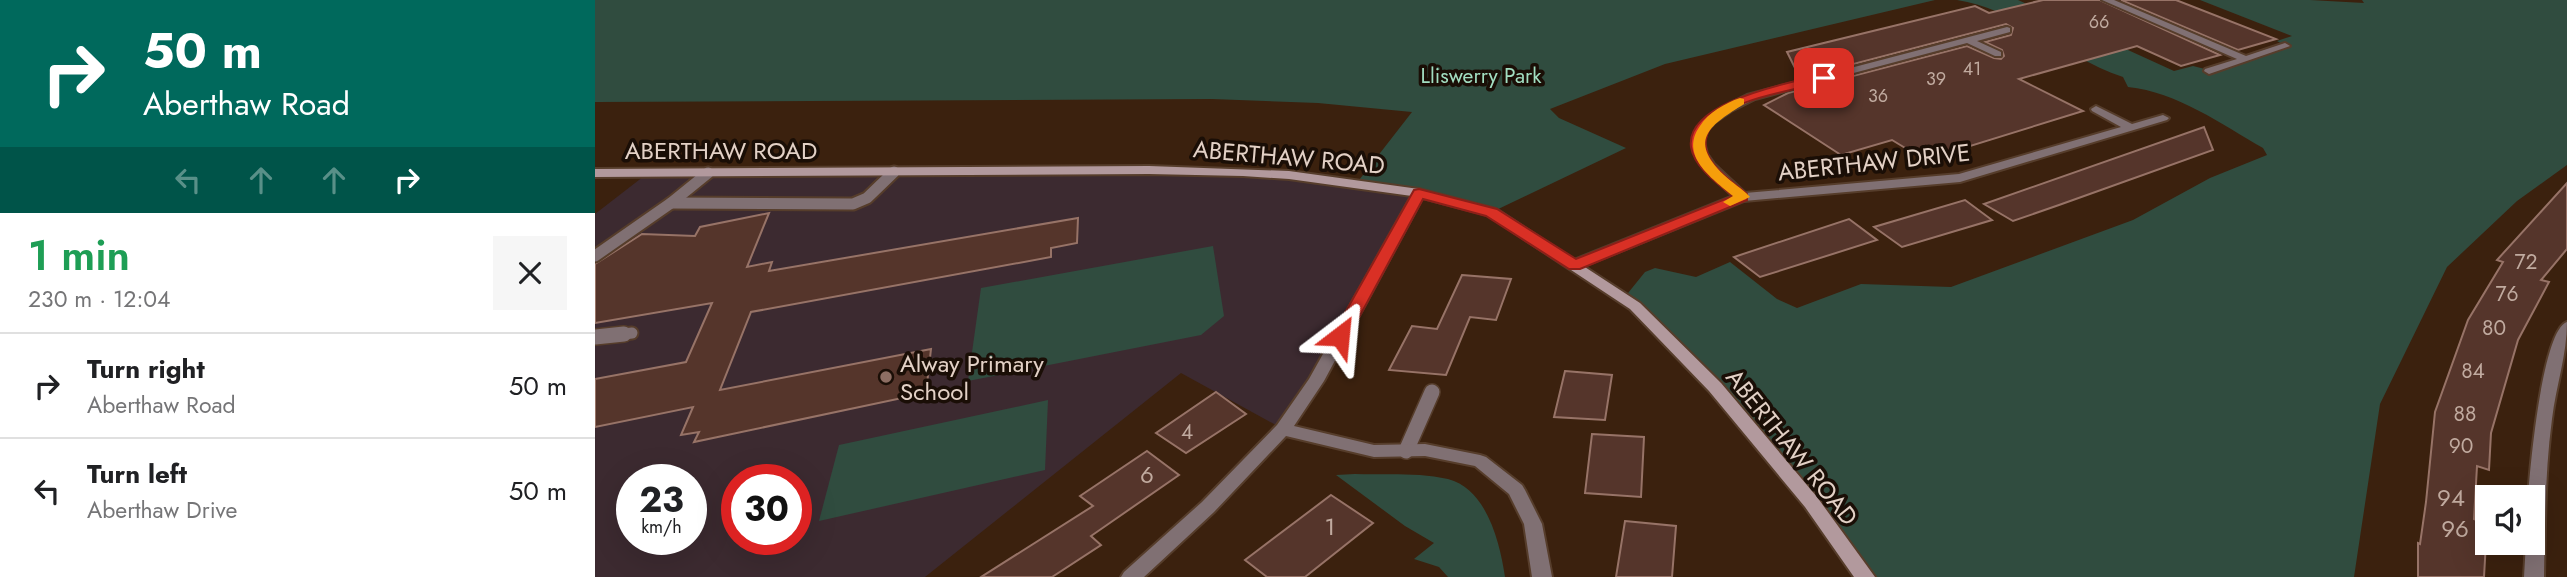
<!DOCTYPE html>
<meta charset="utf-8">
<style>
:root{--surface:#fff;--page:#f6f6f6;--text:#202124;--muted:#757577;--line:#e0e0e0}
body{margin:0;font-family:Jost,sans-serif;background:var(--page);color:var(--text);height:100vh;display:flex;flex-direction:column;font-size:26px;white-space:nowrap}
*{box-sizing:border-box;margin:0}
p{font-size:23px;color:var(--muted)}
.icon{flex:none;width:38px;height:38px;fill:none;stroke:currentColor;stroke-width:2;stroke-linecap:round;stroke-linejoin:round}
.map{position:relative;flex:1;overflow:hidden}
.panel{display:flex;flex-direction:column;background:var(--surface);width:595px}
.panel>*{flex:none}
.banner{background:#00695c;color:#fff;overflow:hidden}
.buttons{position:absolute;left:1880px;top:485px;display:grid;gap:14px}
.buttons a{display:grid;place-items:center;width:70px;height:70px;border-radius:0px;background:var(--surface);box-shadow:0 7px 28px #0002;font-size:35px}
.speed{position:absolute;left:21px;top:464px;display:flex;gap:14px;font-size:35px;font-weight:700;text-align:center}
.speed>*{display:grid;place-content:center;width:91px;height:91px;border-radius:50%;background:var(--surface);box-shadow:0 7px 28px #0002;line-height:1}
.speed small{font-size:18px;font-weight:400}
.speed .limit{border:10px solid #d22;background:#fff;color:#111}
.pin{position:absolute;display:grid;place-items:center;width:60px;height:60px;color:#fff;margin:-30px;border-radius:14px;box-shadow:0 4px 10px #0006}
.me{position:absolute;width:77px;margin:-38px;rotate:29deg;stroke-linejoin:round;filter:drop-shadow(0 0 5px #0008)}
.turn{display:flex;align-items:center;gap:24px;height:147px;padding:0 28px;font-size:32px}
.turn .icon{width:91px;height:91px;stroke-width:2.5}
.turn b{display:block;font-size:49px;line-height:60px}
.lanes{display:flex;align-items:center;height:66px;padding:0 28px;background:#0003;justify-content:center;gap:35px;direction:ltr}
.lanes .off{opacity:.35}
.round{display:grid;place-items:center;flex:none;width:74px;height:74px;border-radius:0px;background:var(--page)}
.overview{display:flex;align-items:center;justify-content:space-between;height:119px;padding:0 28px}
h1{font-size:42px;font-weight:600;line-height:52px;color:#1e9e55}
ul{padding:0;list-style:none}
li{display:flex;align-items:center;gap:21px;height:105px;padding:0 28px;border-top:2px solid var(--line)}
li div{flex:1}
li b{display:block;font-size:26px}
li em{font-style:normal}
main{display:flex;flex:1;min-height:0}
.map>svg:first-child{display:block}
.education{fill:#3c2a30;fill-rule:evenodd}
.green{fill:#304c3f}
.building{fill:#55352b;stroke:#977367;stroke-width:2}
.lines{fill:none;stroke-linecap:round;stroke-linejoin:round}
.lane-far1-casing{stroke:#563d2b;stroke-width:15}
.lane-casing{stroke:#563d2b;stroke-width:18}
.street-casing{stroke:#563d2b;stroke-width:4}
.secondary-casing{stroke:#563d2b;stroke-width:4}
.lane-far1{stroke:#807073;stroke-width:11}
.lane{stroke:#807073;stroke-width:15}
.street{fill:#807073;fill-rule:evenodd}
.secondary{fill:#b2999d;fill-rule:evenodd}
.route{fill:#d93025;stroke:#8d1f18;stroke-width:2}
.slow{fill:#f59e0b}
.education-dot{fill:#8d6e63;stroke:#1a0e06;stroke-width:2.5}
.labels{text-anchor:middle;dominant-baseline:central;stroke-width:7;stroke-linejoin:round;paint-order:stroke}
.far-number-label{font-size:18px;fill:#c0aa9f}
.far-park-label{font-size:21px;fill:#a2dec1;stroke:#1a0e06}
.number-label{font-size:21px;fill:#c0aa9f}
.street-label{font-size:24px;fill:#e3d1c6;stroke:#1a0e06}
.poi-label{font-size:24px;fill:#e3d1c6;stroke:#1a0e06;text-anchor:start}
.near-number-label{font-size:24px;fill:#c0aa9f}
</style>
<main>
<section class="panel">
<div class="banner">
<div class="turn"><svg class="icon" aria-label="right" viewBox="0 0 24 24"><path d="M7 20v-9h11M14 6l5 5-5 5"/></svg><div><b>50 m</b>Aberthaw Road</div></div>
<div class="lanes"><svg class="icon off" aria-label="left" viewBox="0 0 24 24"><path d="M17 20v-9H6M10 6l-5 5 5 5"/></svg><svg class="icon off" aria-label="ahead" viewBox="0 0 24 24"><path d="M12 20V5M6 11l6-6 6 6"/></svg><svg class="icon off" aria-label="ahead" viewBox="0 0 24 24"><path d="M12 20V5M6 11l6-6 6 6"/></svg><svg class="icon" aria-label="right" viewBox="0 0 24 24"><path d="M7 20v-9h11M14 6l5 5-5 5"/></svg></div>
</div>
<div class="overview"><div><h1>1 min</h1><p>230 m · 12:04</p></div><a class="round"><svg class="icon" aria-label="close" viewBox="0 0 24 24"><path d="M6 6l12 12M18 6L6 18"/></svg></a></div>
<ul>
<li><svg class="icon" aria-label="right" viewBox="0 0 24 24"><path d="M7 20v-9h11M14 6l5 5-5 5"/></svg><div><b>Turn right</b><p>Aberthaw Road</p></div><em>50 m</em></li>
<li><svg class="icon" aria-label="left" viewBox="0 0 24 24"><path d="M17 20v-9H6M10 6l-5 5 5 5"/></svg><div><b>Turn left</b><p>Aberthaw Drive</p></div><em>50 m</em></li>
</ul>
</section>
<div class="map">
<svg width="1972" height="577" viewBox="0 0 1972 577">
<rect width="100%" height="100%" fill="#3b210e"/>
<!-- education -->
<path class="education" d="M648,172L824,193L688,429L586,373L330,577H0V214L53,173ZM37,480H96V539H37ZM142,480H201V539H142Z"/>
<!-- green -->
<g class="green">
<polygon points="0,0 1340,0 1070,64 955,109 964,118 1031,148 897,212 761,184 817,112 723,103 617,99 0,102"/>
<path d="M1362,0H1423L1579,71L1598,66L1614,70L1689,45L1682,41L1697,36L1605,0H1715L1769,3L1767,0H1972V165L1922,201L1852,267L1785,404L1759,577H1270L1216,502L1029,298L1050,272L1060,268L1101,277L1135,262L1182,299L1202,308L1266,284L1356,287L1538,220L1615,178L1672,155L1668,148C1626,124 1582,92 1533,87L1528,77C1471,59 1423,9 1362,0Z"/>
<polygon points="618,246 629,316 606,335 373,381 386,288"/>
<polygon points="453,400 450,470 224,521 244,445"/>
<path d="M760,474C790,475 823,472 853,479C892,489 905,543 910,577H853L844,567L819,559L839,543L810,526L741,475Z"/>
</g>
<!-- building -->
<g class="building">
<polygon points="1448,0 1505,0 1625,55 1586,66 1542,46 1424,79 1488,111 1330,160 1297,140 1246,155 1169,105 1193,93 1372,46 1399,58 1406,59 1409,56 1407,50 1390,42 1416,35 1418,28 1411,24 1205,78 1192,52 1380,6 1394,13"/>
<polygon points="1526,0 1581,0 1681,39 1643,50"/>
<polygon points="1609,127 1618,150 1464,205 1418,221 1389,204"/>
<polygon points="1972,183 1972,249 1946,280 1954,282 1923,340 1896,433 1894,470 1882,466 1879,519 1892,524 1889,577 1823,577 1823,543 1825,544 1831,502 1840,412 1873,320 1908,262 1902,260"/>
<polygon points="1370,200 1397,220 1307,247 1279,227"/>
<polygon points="174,213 152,267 177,262 174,271 483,218 482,243 456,248 456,257 156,312 125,390 336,349 331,393 99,442 104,432 86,435 98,407 0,427 0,379 91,362 117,303 0,323 0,264 47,234 100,236 105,227"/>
<polygon points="1254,219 1282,240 1165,277 1139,257"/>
<polygon points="867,275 916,279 901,320 875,317 851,375 794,370 817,326 842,329"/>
<polygon points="970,371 1017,375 1010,420 959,417"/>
<polygon points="621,392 651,414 591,453 561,433"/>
<polygon points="997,434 1049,437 1046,497 990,493"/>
<polygon points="552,451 584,475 496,536 506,545 457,577 386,577 498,506 485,496"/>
<polygon points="736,495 778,523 710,577 672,577 650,560"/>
<polygon points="1030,521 1081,526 1077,577 1021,577"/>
</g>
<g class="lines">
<!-- lane-far1 casing -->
<g class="lane-far1-casing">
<g id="lane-far1">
<polyline points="76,203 258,204 272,198 299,172"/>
<polyline points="0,256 76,203 113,173"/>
<polyline points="12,336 37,333"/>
</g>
</g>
<!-- lane casing -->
<g class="lane-casing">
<g id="lane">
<polyline points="0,337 29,334"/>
<polyline points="811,451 837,392"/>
</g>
</g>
<!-- street casing -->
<g class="street-casing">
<g id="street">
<polygon points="1507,0 1519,0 1651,56 1690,43 1695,46 1614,74 1609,71 1610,69 1642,59"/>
<path d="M1412,27L1415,28V32L1382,41L1406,52V56H1400L1372,43L1160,99L1136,111L1120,122L1112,131L1109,142L1112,154L1119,164L1150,193L1364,174L1526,127L1497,111L1496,109L1501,106L1537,124L1568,115L1574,118L1572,120L1365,182L1149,201L984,268H974L972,265L974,262L1138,196C1083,147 1086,127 1152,95Z"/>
<polygon points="824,189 830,193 729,381 699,426 779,445 830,444 885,455 891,457 927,485 930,490 947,524 957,577 937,577 929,524 914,494 880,466 830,456 779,457 691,436 619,512 549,577 526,577 529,572 607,502 682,425 714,379 818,193"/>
<path d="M1972,322C1972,355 1961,386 1957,419C1950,471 1950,524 1949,577H1929L1931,542H1937V497H1933C1935,470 1947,330 1972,322Z"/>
</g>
</g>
<!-- secondary casing -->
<g class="secondary-casing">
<polygon id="secondary" points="554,166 694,171 824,189 901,209 1045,303 1126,383 1222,497 1280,577 1259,577 1210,507 1114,391 1035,309 893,215 824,197 694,179 648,176 554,174 0,177 0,169"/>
</g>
<!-- lane-far1 -->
<use href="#lane-far1" class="lane-far1"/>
<!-- lane -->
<use href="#lane" class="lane"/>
<!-- street -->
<use href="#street" class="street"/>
<!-- secondary -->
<use href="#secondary" class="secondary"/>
</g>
<!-- route -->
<path class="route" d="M1225,75L1235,78C1228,83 1218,84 1209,87C1180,94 1135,100 1116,127C1097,156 1132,177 1152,194V200L985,269H974L891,216L828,199L754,336L745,341L737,336L819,190L824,189L902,209L981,259L1138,196C1123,184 1099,167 1096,147C1090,102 1194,83 1225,75Z"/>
<!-- slow -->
<path class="slow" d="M1145,98L1149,99V104C1116,125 1092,139 1129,175C1137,183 1147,188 1155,197L1135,206L1128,202L1138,196C1116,178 1084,155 1105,126C1113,113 1130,103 1145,98Z"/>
<!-- markers -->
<circle class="education-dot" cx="291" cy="377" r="7"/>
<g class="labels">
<!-- far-number labels -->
<g class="far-number-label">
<text x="1504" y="22">66</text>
<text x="1377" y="69">41</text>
<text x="1341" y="79">39</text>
<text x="1283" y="96">36</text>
</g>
<!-- far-park labels -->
<g class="far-park-label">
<text x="886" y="76">Lliswerry Park</text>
</g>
<!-- number labels -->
<g class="number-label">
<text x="1931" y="262">72</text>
<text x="1912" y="294">76</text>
<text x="1899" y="328">80</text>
<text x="1878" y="371">84</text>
<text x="1870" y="414">88</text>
<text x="592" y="432">4</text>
<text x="1866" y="446">90</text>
</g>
<!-- street labels -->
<g class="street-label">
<text x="126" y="150">ABERTHAW ROAD</text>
<text transform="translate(694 157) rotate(5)">ABERTHAW ROAD</text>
<text transform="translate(1279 162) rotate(-6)">ABERTHAW DRIVE</text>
<text transform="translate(1197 447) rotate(51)">ABERTHAW ROAD</text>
</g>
<!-- poi labels -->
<g class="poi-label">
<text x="305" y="363">Alway Primary<tspan x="305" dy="28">School</tspan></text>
</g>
<!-- near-number labels -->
<g class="near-number-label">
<text x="552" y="474">6</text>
<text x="1856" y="497">94</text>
<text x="735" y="526">1</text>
<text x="1860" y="528">96</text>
</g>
</g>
</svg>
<div class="buttons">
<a><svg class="icon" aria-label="sound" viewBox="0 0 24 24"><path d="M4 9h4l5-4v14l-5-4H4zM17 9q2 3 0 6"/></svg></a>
</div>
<div class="speed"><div>23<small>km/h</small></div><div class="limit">30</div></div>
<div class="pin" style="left:1229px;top:78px;background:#d93025"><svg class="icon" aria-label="arrive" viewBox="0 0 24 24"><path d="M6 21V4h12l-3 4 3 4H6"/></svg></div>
<svg class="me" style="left:745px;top:336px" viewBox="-20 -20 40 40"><path d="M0-17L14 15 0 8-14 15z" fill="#d93025" stroke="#fff" stroke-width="4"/></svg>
</div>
</main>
